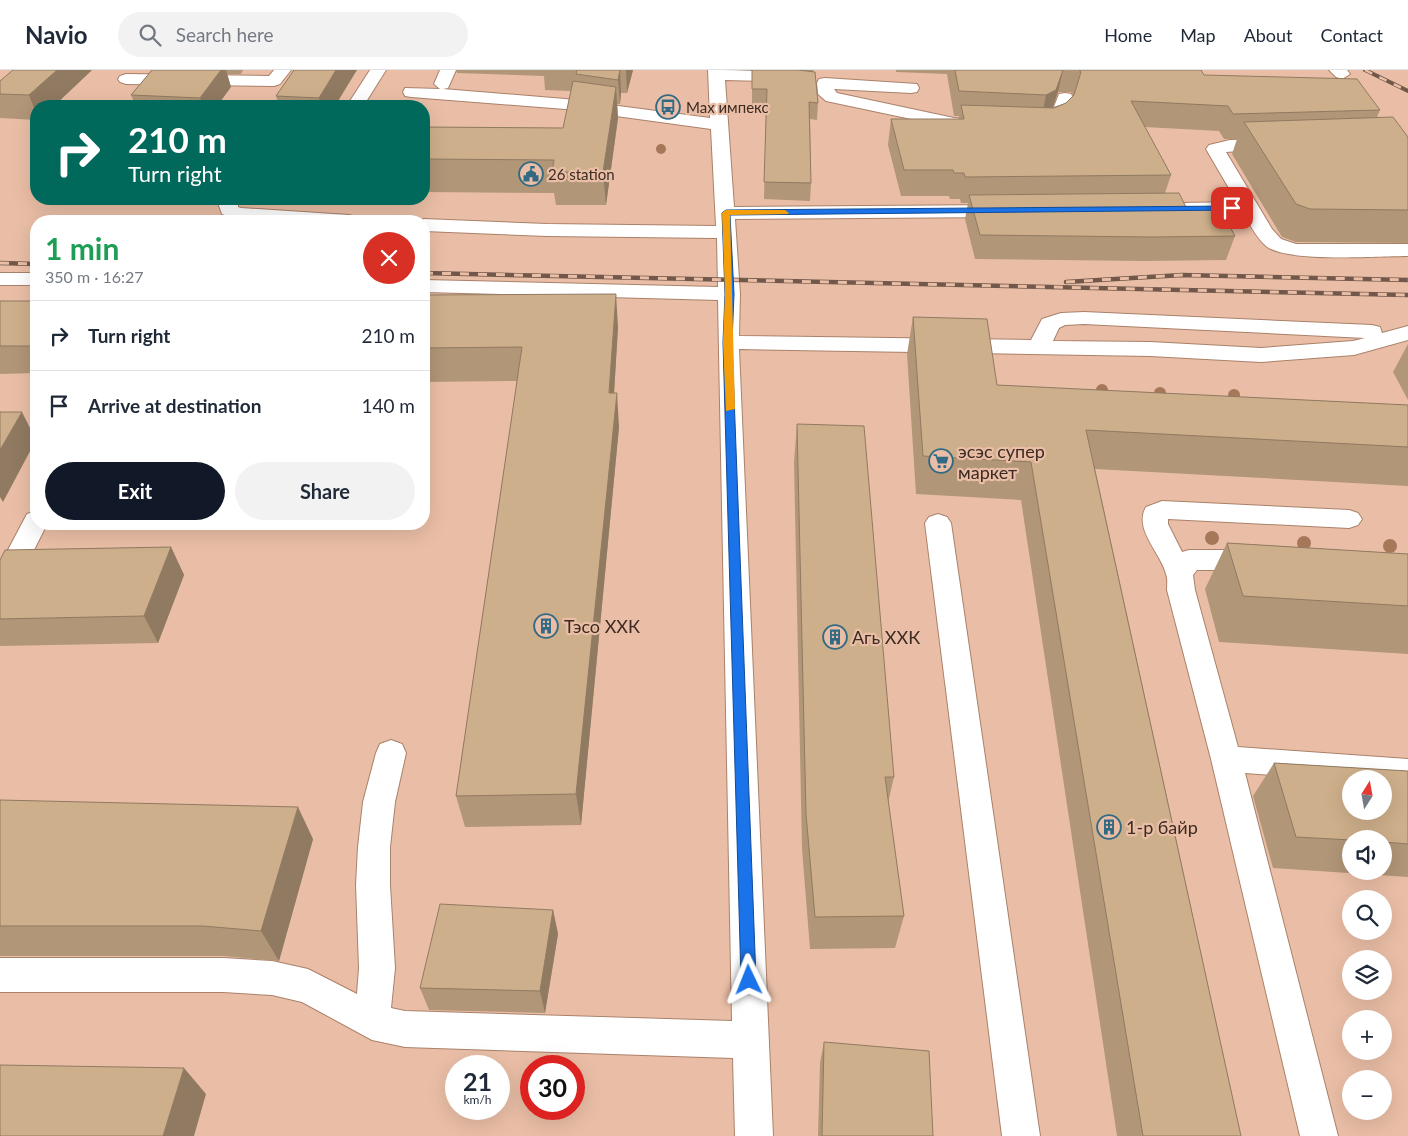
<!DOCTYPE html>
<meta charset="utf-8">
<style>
:root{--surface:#fff;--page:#f2f2f3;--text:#1f2937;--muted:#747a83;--line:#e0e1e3;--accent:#111827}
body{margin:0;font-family:Lato,sans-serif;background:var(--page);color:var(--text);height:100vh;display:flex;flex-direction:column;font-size:19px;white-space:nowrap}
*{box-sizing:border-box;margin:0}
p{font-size:16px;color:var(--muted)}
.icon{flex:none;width:28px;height:28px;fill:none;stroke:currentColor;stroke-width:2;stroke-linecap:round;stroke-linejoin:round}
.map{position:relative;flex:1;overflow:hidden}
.side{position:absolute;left:30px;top:145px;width:400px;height:315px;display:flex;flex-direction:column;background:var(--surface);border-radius:20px;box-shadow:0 5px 20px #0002}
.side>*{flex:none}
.banner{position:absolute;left:30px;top:30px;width:400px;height:105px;border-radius:20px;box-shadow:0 5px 20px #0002;background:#00695c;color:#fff;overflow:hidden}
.needle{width:32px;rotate:11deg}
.controls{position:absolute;left:1342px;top:700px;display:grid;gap:10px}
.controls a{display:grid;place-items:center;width:50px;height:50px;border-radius:50%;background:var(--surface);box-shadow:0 5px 20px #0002;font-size:25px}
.speed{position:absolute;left:445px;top:985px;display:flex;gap:10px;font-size:25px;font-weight:700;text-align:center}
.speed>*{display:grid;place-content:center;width:65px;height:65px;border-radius:50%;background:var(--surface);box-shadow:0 5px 20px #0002;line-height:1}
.speed small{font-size:12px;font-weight:400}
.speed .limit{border:8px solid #d22;background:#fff;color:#111}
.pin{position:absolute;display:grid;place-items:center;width:42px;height:42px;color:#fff;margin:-21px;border-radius:10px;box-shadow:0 2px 8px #0006}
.me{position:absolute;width:55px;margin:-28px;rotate:358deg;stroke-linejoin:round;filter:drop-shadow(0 0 4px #0008)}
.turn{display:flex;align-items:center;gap:18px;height:105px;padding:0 15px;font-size:22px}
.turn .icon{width:65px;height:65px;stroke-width:2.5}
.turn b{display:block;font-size:35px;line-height:42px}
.round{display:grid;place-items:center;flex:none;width:52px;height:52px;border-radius:26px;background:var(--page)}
.summary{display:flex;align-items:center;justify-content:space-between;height:85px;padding:0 15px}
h1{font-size:30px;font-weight:700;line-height:38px;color:#1e9e55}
.cta{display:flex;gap:10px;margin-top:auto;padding:10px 15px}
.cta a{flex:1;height:58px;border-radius:30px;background:var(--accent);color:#fff;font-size:20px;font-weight:700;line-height:58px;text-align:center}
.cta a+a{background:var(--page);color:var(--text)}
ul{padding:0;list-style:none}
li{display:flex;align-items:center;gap:15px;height:70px;padding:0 15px;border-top:1px solid var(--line)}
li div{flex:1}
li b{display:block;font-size:19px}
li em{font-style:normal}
header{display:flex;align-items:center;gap:30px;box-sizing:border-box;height:70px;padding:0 25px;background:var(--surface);border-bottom:1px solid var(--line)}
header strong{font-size:24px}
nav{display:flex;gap:28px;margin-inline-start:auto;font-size:18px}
.search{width:350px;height:45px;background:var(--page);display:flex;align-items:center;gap:12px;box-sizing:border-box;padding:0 18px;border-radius:28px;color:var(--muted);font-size:19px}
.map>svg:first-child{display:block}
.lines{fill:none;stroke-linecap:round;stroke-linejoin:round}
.minor-casing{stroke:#aa816a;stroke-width:2}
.minor{fill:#fff;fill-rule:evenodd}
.rail-far1-casing{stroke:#71584a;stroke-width:4}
.rail-casing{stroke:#71584a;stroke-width:4.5}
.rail-far1{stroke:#eabea6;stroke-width:2.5;stroke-dasharray:8;stroke-linecap:butt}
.rail{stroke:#eabea6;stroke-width:3;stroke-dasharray:9;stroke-linecap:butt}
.tree{fill:#a7775a}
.wall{fill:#b19678;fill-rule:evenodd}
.shaded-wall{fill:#907a61}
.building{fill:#ceaf8b;stroke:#907a61;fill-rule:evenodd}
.route{fill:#1a73e8;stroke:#114b97}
.slow{fill:#f59e0b}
.labels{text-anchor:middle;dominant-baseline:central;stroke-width:4.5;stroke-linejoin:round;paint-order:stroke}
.far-poi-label{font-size:15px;fill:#3c2b22;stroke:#eabea6;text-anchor:start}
.poi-label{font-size:18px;fill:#3c2b22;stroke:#eabea6;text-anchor:start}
</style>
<header>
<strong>Navio</strong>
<div class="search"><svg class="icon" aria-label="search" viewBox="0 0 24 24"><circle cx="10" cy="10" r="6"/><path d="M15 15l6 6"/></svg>Search here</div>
<nav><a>Home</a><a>Map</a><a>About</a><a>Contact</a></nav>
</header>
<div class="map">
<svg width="1408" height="1066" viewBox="0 0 1408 1066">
<rect width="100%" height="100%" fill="#eabea6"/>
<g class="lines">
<!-- minor casing -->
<g class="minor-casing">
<g id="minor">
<polygon points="274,0 291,0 280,14 274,16 126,14 120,12 118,9 120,6 126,4 269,6"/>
<polygon points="370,0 386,0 364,35 352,35 350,31"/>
<path d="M440,0H456L448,18L443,19L565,29L710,48L708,0C737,0 766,0 795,6L797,9L795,12L725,10L734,137L1002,135L1009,137L1012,141L1009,145L1002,147L735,149L740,224L739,266L1031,270L1042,249L1061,243L1084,242L1372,255L1380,257L1382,263L1408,256V270L1354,285L1261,292L1150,286L739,279L773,1066H735L733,988L405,977L372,970L302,932L272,925L223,922H0V888H223L272,891L308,899L357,924L359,898L356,815L358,777L363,732L376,683L380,674L391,670L402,674L406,683L395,732L390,777V815L395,898L391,938L405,941L732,951L718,230L424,222V210L718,217L717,168L547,166L424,161V151H417L424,149L547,154L716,156L711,59L565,39L411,27L405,26L403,22L405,18L440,19L434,14ZM1084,254L1365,268L1353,271L1261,278L1150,272L1053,271L1059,258L1065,255Z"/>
<polygon points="1329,0 1347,0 1350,4 1342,9 1336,7"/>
<polygon points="825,8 917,14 919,18 917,22 911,23 834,19 837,23 954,48 979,50 982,54 979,58 954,58 826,31 818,24 817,13 819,9"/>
<path d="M1065,23L1071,24L1073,28C1069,48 1058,67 1035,61L1032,57L1035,53L1050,47L1059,24Z"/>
<path d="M1272,69L1278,70L1281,74L1278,78L1226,82L1272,159L1281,169L1296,174H1408V186C1379,186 1286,193 1266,176C1256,167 1250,155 1244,144L1176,143L1173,139L1176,135L1183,133L1237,132L1206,79L1209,75L1230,70Z"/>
<polygon points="221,129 240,129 238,133 238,137 241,138 349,145 356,147 359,151 238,150 222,144 218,133"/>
<rect x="0" y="203" width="36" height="12"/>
<path d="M1162,431L1349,440L1358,443L1362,449L1358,455L1349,458L1168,449V454L1182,482L1189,480H1257L1266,483L1270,490L1266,497L1257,500H1197L1193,505L1195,520L1238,677L1408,689V715L1384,713V709H1351V711L1245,703L1338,1066H1300L1211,689L1167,520C1167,515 1168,509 1166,504C1161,483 1133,459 1146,437Z"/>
<polygon points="36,441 36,454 47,454 10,528 0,531 0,495 27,444"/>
<polygon points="938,444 947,447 951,453 1040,1066 1002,1066 925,453 929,447"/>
</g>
</g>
<!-- minor -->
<use href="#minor" class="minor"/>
<!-- rail-far1 casing -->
<g class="rail-far1-casing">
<polyline id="rail-far1" points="1365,0 1408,21"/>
</g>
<!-- rail casing -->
<g class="rail-casing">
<g id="rail">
<polyline points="0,193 36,194"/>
<polyline points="424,203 1408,225"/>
<polyline points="1066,212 1182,205 1408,210"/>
</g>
</g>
<!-- rail-far1 -->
<use href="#rail-far1" class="rail-far1"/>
<!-- rail -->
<use href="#rail" class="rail"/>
</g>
<!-- trees -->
<g class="tree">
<circle cx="661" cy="79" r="5"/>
<circle cx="1102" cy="320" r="6"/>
<circle cx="1160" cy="323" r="6"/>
<circle cx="1234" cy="325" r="6"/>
<circle cx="1212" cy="468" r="7"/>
<circle cx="1304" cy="473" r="7"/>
<circle cx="1390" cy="476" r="7"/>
</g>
<!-- wall -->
<g class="wall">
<polygon points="92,0 54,36 36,36 36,50 0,48 0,11"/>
<polygon points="152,0 243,0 241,4 227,4 231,17 217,36 136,36 131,25"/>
<polygon points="294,0 335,36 279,36 276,26"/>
<polygon points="457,0 633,0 627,23 621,23 620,34 617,34 618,48 606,135 556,135 554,123 424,122 424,57 563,58 571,21 545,20 544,6 457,3"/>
<polygon points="752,0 813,0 818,33 817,50 810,49 811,113 810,131 764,129 766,36 752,36"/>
<path d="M896,0H1201L1204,5L1380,40L1377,47L1408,67V173L1296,172L1282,167L1232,84L1237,69H1224L1219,61L1145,57L1171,105L1165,123L1186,137L1235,166L1226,190L1143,191L975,189L965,149L968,133H961L960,129H950L949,126H901L888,75L891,49H959V46H954L947,4L896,2ZM1058,22H1071L1074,26L1066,33L1053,37Z"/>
<polygon points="424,225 618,257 614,323 619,357 581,755 465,757 456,726 517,311 424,312"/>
<polygon points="0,231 36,231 36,303 0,304"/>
<polygon points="913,247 997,315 1408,335 1408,416 1095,399 1241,1066 1117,1066 1021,430 916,424 907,284"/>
<polygon points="1408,274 1408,330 1393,302"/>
<polygon points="797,354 894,707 888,733 904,846 895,878 810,879 802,779 794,392"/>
<polygon points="1227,473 1408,484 1408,584 1219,572 1205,519"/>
<polygon points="171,477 184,505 158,573 0,576 0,490"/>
<path d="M1274,693L1408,701V807L1273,798L1253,726ZM1351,769H1384V801H1351Z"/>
<polygon points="0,730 313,769 279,891 223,886 0,886"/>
<polygon points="553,840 558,864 545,943 429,940 420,918"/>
<polygon points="824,972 933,1066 818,1066 820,993"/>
</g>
<!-- shaded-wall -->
<g class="shaded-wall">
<polygon points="57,0 92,0 54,36 36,36 36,43 29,25"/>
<polygon points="221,0 226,0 231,17 217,36 203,36 200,28"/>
<polygon points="336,0 357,0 335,36 321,36 319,28"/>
<polygon points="620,0 621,23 620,34 618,10"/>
<polygon points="626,0 633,0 627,23"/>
<polygon points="1063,0 1058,22 1050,45 1041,50 1046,25"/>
<polygon points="616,17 618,48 606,135 603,102"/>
<polygon points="616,224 618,257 612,357 609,323"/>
<polygon points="617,323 619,357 581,755 576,724"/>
<polygon points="22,342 36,370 3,432 0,427 0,380"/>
<polygon points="171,477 184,505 158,573 144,546"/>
<polygon points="298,737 313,769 279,891 261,861"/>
<polygon points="553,840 558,864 545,943 540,921"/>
<polygon points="184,998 206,1024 194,1066 163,1066"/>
</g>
<!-- building -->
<g class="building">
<polygon points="13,0 57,0 29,25 0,24 0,11"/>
<polygon points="152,0 221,0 200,28 131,25"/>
<polygon points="294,0 336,0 319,28 276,26"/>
<polygon points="577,0 620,0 618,10 576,4"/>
<polygon points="752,0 798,0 815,2 818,33 809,32 811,113 764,112 767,19 752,19"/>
<polygon points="955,0 1063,0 1056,20 1046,25 959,21"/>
<polygon points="1079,0 1201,0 1204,5 1357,9 1380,40 1233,44 1228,36 1131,31 1171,105 965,107 964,103 954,103 953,100 904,100 891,49 964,49 961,35 1054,38 1066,33 1074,25 1081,2"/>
<polygon points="573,11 616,17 603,102 552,102 554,90 424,89 424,57 563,58"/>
<polygon points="1393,47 1408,67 1408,140 1310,139 1296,134 1244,52"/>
<polygon points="1179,123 1186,137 1219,137 1235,166 1151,167 980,165 969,125"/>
<polygon points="616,224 609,323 617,323 576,724 456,726 522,277 424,278 424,225"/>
<rect x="0" y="231" width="36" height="45"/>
<polygon points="913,247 987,249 997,315 1408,335 1408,377 1086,360 1241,1066 1143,1066 1031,392 923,386"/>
<polygon points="0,342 22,342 0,380"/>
<polygon points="797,354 864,356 894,707 885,707 904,846 815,847 806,744"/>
<polygon points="1227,473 1408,484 1408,536 1243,526"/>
<polygon points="171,477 144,546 0,549 0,490 5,480"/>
<path d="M1274,693L1408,701V774L1384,772V769H1351V770L1296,767ZM1351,709H1384V741H1351Z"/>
<polygon points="0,730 298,737 261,861 203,856 0,856"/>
<polygon points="440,834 553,840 540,921 420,918"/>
<polygon points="824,972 929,981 933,1066 822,1066"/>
<polygon points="0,995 184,998 163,1066 0,1066"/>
</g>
<!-- route -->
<polygon class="route" points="1232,136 1235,137 1235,140 730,145 734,224 732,272 756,910 754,915 749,917 743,915 741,910 723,272 725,224 722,143 726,140"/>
<!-- slow -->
<polygon class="slow" points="785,140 789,143 788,144 730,145 735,339 726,341 723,272 725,224 722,143 726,140"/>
<!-- icons -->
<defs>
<g id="bus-ring" transform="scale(1.25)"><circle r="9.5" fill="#eabea6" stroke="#326a84" stroke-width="1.5"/><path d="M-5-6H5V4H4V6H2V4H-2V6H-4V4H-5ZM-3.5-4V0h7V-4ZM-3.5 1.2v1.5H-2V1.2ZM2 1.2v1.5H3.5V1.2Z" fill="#326a84"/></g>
<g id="civic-ring" transform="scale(1.25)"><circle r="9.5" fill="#eabea6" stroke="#326a84" stroke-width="1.5"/><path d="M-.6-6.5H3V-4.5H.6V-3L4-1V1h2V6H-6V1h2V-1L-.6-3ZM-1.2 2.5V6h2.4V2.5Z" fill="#326a84"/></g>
<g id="supermarket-ring" transform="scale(1.25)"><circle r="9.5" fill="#eabea6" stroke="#326a84" stroke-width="1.5"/><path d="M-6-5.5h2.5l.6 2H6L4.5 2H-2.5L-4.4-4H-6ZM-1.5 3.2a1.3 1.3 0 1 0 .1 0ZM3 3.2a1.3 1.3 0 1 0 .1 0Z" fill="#326a84"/></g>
<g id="building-ring" transform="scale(1.25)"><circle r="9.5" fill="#eabea6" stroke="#326a84" stroke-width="1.5"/><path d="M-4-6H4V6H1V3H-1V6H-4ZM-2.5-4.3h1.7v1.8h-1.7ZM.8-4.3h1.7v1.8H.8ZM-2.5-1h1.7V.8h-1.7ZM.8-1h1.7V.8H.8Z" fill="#326a84"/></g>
</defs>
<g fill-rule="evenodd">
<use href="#bus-ring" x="668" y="37"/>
<use href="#civic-ring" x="531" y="104"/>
<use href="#supermarket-ring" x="941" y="391"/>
<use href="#building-ring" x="546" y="556"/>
<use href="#building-ring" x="835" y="567"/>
<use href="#building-ring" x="1109" y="757"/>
</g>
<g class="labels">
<!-- far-poi labels -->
<g class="far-poi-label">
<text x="686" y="37">Мах импекс</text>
<text x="548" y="104">26 station</text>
</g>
<!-- poi labels -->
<g class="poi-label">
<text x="958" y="381">эсэс супер<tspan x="958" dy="21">маркет</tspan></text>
<text x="564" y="556">Тэсо ХХК</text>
<text x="852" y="567">Агь ХХК</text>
<text x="1126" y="757">1-р байр</text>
</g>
</g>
</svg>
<div class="controls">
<a><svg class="needle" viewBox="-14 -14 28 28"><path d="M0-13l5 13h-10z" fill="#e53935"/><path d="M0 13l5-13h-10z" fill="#747a83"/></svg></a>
<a><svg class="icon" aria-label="sound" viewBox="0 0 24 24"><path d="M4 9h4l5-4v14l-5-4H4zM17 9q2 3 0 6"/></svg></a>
<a><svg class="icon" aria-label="search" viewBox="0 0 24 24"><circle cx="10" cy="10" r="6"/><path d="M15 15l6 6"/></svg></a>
<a><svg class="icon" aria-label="layers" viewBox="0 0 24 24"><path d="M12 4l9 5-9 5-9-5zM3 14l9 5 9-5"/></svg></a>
<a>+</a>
<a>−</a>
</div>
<div class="speed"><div>21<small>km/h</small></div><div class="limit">30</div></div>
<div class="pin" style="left:1232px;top:138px;background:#d93025"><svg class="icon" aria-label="arrive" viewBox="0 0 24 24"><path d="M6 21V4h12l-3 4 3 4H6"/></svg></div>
<svg class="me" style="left:749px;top:910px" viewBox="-20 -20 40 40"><path d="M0-17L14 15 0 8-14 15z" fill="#1a73e8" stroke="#fff" stroke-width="4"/></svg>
<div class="banner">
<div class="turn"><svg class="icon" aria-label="right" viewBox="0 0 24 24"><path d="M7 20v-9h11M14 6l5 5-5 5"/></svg><div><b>210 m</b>Turn right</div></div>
</div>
<section class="side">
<div class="summary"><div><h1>1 min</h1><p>350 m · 16:27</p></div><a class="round" style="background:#d93025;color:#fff"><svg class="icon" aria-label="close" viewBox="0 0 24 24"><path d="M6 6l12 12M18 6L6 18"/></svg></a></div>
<ul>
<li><svg class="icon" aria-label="right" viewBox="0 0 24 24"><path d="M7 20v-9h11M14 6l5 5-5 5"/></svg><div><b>Turn right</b></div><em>210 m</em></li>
<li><svg class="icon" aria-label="arrive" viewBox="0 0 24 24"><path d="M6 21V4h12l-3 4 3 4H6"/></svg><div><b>Arrive at destination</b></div><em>140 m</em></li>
</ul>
<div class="cta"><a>Exit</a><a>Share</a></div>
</section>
</div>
